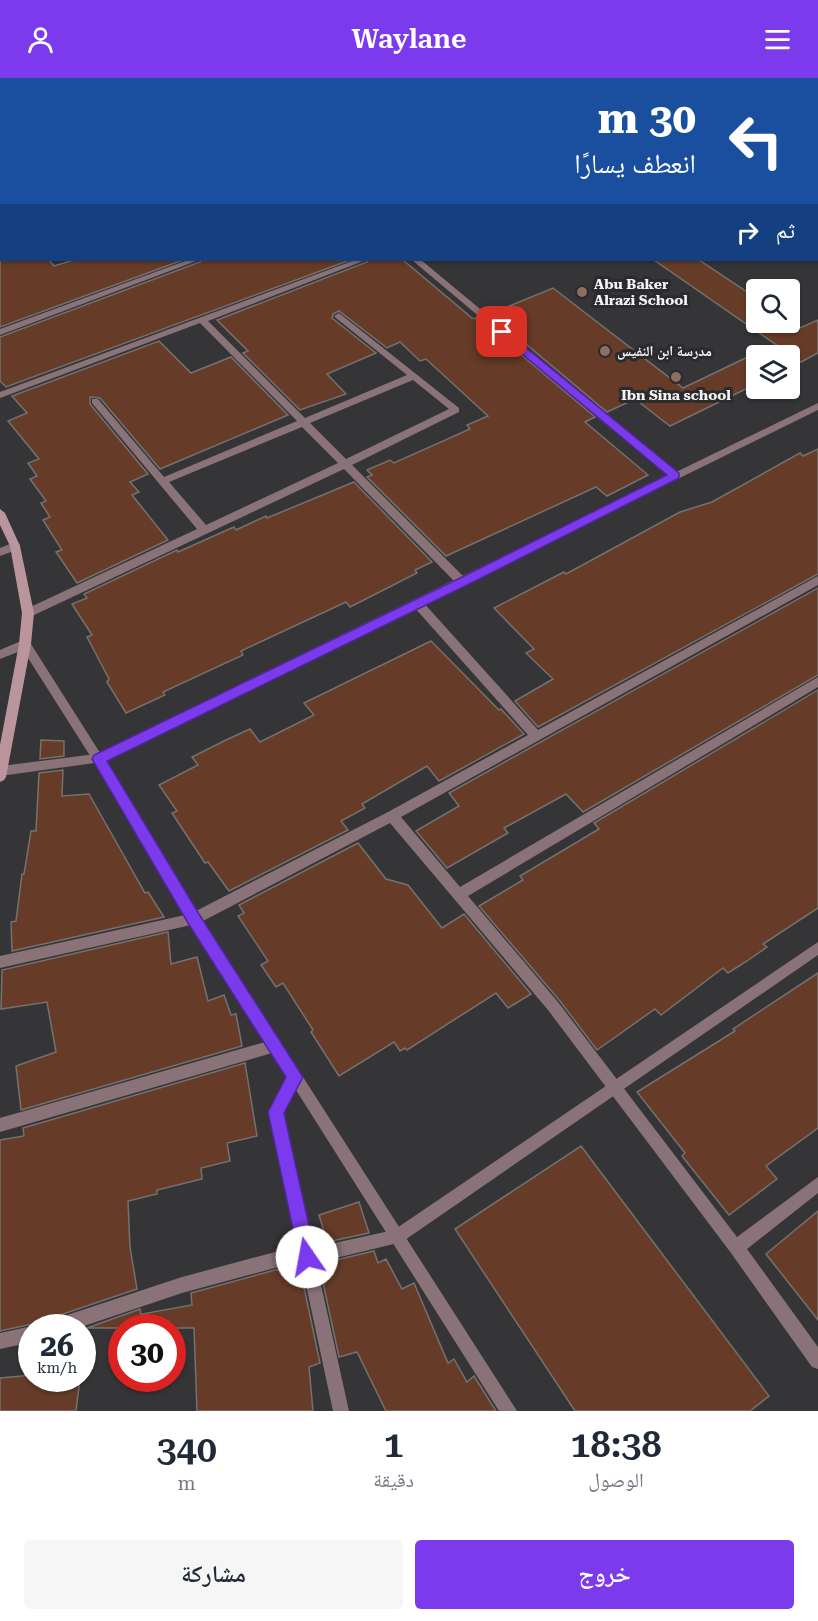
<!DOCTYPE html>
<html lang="ar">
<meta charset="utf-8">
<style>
:root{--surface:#fff;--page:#f6f6f7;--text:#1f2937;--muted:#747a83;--accent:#7c3aed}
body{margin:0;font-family:"Roboto Serif","Noto Naskh Arabic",serif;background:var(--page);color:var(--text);direction:rtl;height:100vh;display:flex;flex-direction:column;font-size:22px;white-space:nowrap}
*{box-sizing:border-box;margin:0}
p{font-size:20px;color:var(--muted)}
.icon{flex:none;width:33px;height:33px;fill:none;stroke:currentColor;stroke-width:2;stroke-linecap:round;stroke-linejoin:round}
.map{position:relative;height:1333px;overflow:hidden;direction:ltr}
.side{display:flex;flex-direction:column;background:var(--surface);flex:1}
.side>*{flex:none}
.banner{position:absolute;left:0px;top:0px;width:819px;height:183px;box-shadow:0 2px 4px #0004;direction:rtl;background:#1a4fa0;color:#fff;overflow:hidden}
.buttons{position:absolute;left:746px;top:201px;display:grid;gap:12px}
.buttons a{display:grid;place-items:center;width:54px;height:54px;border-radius:6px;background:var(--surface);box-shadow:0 2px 4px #0004;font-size:30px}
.speed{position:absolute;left:18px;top:1236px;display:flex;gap:12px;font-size:30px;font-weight:700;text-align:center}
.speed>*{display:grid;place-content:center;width:78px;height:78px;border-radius:50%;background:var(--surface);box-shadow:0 2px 4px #0004;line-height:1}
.speed small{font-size:15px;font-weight:400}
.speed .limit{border:9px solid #d22;background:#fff;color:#111}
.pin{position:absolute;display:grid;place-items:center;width:51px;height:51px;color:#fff;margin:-26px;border-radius:12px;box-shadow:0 3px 9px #0006}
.me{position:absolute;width:66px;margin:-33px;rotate:348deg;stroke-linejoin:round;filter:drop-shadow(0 0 4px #0008)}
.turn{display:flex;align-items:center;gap:21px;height:126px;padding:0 24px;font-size:27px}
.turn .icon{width:78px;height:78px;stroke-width:2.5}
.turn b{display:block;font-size:42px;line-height:51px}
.then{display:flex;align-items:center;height:57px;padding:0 24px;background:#0003;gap:12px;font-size:22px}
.eta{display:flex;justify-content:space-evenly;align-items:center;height:102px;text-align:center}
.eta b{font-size:36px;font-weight:600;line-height:42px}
.action{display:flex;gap:12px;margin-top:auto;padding:12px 24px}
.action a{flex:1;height:69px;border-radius:6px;background:var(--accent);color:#fff;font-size:24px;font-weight:600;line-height:69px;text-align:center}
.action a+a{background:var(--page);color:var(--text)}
header{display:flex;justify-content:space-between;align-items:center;height:78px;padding:0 24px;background:var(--accent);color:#fff;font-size:27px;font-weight:600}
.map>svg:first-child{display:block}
.building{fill:#663c28;stroke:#74716f;stroke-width:1.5}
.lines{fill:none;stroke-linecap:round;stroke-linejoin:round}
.minor{fill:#8a7378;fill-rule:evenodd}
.tertiary{fill:#8a7378;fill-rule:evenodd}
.secondary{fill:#ba959e;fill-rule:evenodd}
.route{fill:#7c3aed;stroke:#51269a;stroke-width:1.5}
.education-dot{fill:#8d6e63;stroke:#2b2a2d;stroke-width:2}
.labels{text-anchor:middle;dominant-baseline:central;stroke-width:6;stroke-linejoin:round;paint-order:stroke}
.far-poi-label{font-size:14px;font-weight:bold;fill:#f3f3f5;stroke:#2b2a2d;text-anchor:start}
</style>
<header><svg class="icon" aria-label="menu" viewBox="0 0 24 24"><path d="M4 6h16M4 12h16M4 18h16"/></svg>Waylane<svg class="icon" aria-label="person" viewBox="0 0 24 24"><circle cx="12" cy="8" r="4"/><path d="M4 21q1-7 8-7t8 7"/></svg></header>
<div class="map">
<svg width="818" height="1333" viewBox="0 0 818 1333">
<rect width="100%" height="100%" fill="#353537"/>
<!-- building -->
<g class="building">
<polygon points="0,182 49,182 54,188 74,182 183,182 0,249"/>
<polygon points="201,182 350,182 6,309 0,303 0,259 200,184"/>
<polygon points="368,182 403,182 472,240 479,241 595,339 585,344 648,397 607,418 596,409 446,478 367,399 372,397 367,392 390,382 394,385 470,351 467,347 488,338 426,281 420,283 400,264 387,270 339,233 333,236 332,240 376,275 327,296 346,316 300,332 243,275 248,273 217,242 367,184"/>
<polygon points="654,182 699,182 756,220 756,244 789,244 789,242 800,250 818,242 818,275 801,284"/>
<polygon points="553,210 683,310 756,275 756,306 670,348 635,321 607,334 490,236"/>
<polygon points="159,263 191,295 231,279 288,337 160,391 100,320 90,319 90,326 148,396 130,404 139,414 132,417 168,462 77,505 56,474 62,472 43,442 50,439 41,425 46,423 30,401 37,398 28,385 39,381 8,343 27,335 12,318"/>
<polygon points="818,371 818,496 538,649 515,623 553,601 526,575 534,571 494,530 564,494 566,496 680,434 712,424 800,375 803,378"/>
<polygon points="354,404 432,484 415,492 417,495 350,529 346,524 241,573 243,577 163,614 165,617 126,635 107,604 109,601 87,559 92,557 72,526 87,520 84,516 177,472 178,474 234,449 236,452 266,438 267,440"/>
<polygon points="818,510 818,597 583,734 566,716 504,750 508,755 447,790 416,753 459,728 449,715"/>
<polygon points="431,563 499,632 501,631 524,656 439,703 427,688 362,726 365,730 341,743 348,752 229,813 208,784 205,785 172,735 177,733 159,707 198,687 192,679 226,662 250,651 260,664 314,637 304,625"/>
<polygon points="818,612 818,830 763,866 767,869 747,883 728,895 723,890 661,937 655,931 597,972 560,923 479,828 523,802 520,798 599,751 594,745"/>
<polygon points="41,662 64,663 64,678 40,681"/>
<polygon points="63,692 62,718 89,716 145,815 148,814 164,839 12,873 11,844 16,843 22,796 24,796 31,753 36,753 39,695"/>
<polygon points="358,765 386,801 408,807 442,850 464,836 531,916 508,930 496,915 407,972 405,970 400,973 394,964 339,998 311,954 313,952 283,905 276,909 261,887 268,883 238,838 244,835 239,827"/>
<polygon points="168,854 171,886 197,879 208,923 224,917 231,937 236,936 242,968 21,1032 16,988 56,974 47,924 1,931 2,892"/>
<polygon points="818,895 818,1050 766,1088 777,1101 729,1137 682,1078 685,1075 637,1014 735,953 733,951"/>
<polygon points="245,985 257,1058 227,1065 230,1083 201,1090 202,1101 157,1112 157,1116 128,1123 130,1169 137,1211 45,1242 42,1250 32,1246 0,1253 0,1062 24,1058 23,1050"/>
<polygon points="581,1068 769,1318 750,1333 575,1333 455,1151"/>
<polygon points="359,1124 369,1155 327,1164 319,1137"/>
<polygon points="818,1133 818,1242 766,1176"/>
<polygon points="374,1173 378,1185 386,1181 402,1211 414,1205 448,1285 454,1281 467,1304 474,1298 496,1333 386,1333 357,1274 339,1279 319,1186"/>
<polygon points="300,1190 320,1285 309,1289 313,1333 197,1333 194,1250 144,1250 142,1236 192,1227 191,1215 275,1192"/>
<polygon points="140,1231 143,1250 87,1250"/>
<polygon points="32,1297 32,1300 80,1300 76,1333 0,1333 0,1300"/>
</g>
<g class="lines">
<!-- minor -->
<g class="minor">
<polygon points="88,0 99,0 87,2"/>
<polygon points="298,0 309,0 297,2"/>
<polygon points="498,0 508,0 497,2"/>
<polygon points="675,0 686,0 674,2"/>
<rect x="0" y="26" width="2" height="4"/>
<rect x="0" y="95" width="2" height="4"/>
<polygon points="0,166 2,166 0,172"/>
<polygon points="188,182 199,182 0,257 0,251"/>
<path d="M355,182H366L208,243L305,340L407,297L336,240L334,238L339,235L459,330V334L352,387L466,501L467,504L466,507H458L344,391L32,538H24L22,535L24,532L197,451L92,325V321H98L164,399L297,343L200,245L0,320V314ZM413,302L449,331L346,381L310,345ZM302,349L338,385L206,447L169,404Z"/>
<polygon points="412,182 421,182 679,396 679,400 671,400"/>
<polygon points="15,464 19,465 20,468 19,471 0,478 0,470"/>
<polygon points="818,498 818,507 401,739 460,809 818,599 818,609 468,818 558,924 737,1159 818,1099 818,1115 747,1171 818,1269 818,1291 812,1289 731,1175 548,932 390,745 203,843 517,1333 499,1333 296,1012 283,1035 349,1333 333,1333 269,1034 287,999 272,975 0,1054 0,1040 265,964 191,847 0,890 0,878 185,837 94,684 23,572 0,581 0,572 21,563 29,563 102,678 196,833 388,734 528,657 414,529 412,526 414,523 422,523 538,652"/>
</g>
<!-- tertiary -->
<g class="tertiary">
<polygon points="818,325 818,332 102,684 0,698 1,688 96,676"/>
<polygon points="818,864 818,877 402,1164 307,1187 275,1190 182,1215 78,1250 44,1250 46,1244 52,1242 182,1199 275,1174 307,1171 394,1152"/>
<polygon points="32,1248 36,1250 32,1250 32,1264 0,1271 0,1255"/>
</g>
<!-- secondary -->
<polygon class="secondary" points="0,431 5,435 20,468 34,535 31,566 6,699 4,702 0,704 0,667 19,566 22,535 10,468 0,447"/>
</g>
<!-- route -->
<polygon class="route" points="502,250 679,395 679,400 467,507 107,683 199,836 303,999 284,1035 316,1179 314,1186 307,1188 301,1186 299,1179 268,1034 286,999 188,845 92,681 94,677 458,501 667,397 498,256 497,254"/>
<!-- markers -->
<g class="education-dot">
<circle cx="582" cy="214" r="6"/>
<circle cx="605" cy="273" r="6"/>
<circle cx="676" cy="299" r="6"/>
</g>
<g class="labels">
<!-- far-poi labels -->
<g class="far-poi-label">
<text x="594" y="206">Abu Baker<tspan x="594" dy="16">Alrazi School</tspan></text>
<text x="617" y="273">مدرسة ابن النفيس</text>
<text x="676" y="317" text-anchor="middle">Ibn Sina school</text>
</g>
</g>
</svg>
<div class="buttons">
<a><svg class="icon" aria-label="search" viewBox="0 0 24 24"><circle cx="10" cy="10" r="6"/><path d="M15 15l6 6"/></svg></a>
<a><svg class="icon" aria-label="layers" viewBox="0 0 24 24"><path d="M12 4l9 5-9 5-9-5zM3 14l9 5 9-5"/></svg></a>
</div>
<div class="speed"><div>26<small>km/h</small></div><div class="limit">30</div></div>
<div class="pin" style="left:502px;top:254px;background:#d93025"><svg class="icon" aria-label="arrive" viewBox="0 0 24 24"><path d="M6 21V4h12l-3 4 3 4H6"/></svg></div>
<svg class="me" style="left:307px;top:1179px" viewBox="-20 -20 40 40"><circle r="19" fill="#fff"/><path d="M0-13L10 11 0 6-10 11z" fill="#7c3aed"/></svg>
<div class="banner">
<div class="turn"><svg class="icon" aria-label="left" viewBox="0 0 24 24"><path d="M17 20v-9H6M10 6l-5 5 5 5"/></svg><div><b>30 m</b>انعطف يسارًا</div></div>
<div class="then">ثم<svg class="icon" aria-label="right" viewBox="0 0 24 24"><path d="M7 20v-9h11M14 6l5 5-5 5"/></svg></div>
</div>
</div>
<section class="side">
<div class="eta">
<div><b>18:38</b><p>الوصول</p></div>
<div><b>1</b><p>دقيقة</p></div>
<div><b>340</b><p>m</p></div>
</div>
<div class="action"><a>خروج</a><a>مشاركة</a></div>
</section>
